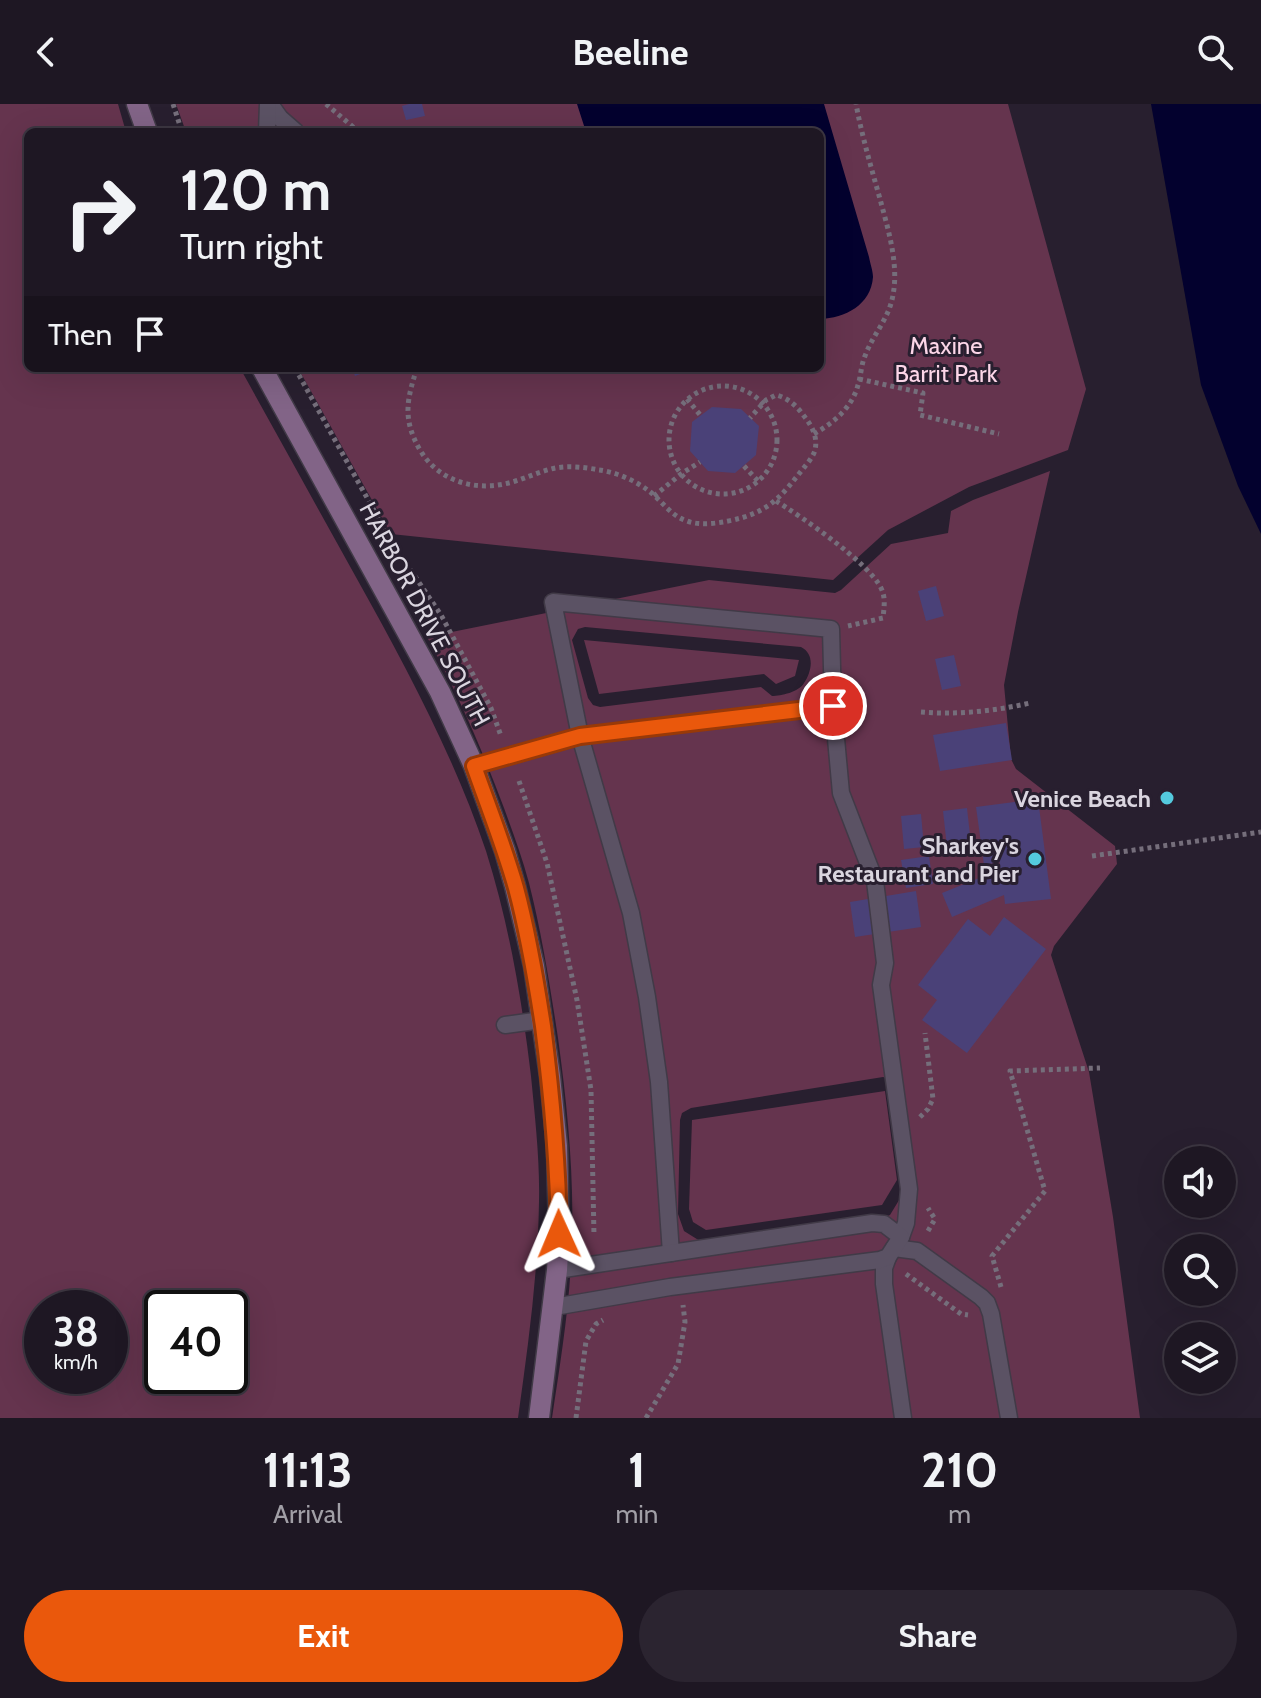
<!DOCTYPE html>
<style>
:root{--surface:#1e1723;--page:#2b2430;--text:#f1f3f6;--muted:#a19fa6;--line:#3c3641;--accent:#ea580c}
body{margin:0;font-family:Cabin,sans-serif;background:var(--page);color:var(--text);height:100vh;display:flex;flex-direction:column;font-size:30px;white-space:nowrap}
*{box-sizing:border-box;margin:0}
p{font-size:26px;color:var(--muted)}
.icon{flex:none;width:44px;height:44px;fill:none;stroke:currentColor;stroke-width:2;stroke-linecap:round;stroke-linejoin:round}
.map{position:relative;height:1314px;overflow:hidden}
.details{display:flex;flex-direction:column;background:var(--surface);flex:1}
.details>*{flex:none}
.guide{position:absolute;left:24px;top:24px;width:800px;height:244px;border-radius:12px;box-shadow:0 8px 32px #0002,0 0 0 2px var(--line);background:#1e1723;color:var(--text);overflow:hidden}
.buttons{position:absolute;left:1164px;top:1042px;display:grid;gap:16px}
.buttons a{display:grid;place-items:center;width:72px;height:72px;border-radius:50%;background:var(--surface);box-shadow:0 8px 32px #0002,0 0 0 2px var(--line);font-size:40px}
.speed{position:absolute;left:24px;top:1186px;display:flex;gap:16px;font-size:40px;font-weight:700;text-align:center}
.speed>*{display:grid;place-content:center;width:104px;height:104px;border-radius:50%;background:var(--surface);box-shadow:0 8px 32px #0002,0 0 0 2px var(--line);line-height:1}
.speed small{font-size:20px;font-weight:400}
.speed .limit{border:4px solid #111;border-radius:12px;background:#fff;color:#111}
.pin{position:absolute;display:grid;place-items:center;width:68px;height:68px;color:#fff;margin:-34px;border:4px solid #fff;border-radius:50%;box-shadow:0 2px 8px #0007}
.me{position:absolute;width:88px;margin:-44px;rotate:359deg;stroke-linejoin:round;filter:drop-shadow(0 0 6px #0008)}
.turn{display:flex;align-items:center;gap:28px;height:168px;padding:0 24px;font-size:36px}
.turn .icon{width:104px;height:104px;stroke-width:2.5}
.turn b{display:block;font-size:56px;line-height:68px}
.then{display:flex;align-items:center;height:76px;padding:0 24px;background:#0003;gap:16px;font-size:30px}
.eta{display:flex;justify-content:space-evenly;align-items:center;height:136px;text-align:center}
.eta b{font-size:48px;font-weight:800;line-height:56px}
.action{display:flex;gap:16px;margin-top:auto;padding:16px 24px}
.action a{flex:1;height:92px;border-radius:48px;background:var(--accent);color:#fff;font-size:32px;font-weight:800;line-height:92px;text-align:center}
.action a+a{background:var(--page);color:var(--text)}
header{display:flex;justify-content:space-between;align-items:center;height:104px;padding:0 24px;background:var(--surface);font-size:36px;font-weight:800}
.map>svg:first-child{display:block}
.green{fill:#65344e;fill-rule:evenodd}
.water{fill:#03012e}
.building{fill:#4a4178}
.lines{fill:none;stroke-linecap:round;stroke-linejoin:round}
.lane-casing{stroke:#413a47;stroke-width:19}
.secondary-casing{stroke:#413a47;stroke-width:23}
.path{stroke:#756e7b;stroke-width:5;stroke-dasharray:4 4;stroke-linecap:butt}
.lane{stroke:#5b5264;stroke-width:16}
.secondary{stroke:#826487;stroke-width:20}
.route-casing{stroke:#983908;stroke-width:20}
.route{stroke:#ea580c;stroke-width:14}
.poi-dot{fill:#54cade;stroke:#281f2f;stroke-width:3}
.labels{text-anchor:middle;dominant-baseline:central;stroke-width:6;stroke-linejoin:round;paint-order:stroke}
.park-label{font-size:24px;fill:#fcd6e8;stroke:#281f2f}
.street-label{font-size:24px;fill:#dad5df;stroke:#281f2f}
.poi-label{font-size:24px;font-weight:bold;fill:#dad5df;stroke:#281f2f;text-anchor:end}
</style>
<header><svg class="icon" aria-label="back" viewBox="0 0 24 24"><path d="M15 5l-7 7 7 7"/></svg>Beeline<svg class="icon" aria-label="search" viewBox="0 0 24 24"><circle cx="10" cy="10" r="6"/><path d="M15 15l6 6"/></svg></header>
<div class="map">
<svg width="1261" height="1314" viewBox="0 0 1261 1314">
<rect width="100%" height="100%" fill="#281f2f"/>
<!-- green -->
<g class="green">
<path d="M0,0H118L126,28H28V264H240C279,334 318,405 357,475C406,563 454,652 486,747C509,820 522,896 531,972C535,1014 540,1056 539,1098C538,1171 528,1242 518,1314H0ZM42,1204H110V1272H42ZM162,1204H230V1272H162Z"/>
<polygon points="176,0 1008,0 1086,285 1068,346 969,383 888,426 833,476 391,430 298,264 820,264 820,28 186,28"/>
<path d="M1050,367L1018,508L1004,581L1011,655L1016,665L1115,742L1117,760L1054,842L1051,851L1089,968L1113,1113L1140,1314H552C561,1254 571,1194 572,1133C574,1067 567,1000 558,934C550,882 542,830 529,779C522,753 513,729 504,704C482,645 457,588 427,533L709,476L835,489L841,486L891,440L948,429L951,407L973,396ZM585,523L801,543C815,550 812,567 804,579C799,588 781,592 772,592L761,583L600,603L593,601L588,594L572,536L578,525ZM883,973L890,975L907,1083L890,1111L883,1114L700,1137L684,1127L678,1110L680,1016L682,1009L691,1004Z"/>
<polygon points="584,536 799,556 795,572 776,580 764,570 599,590"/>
<polygon points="885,987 897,1076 882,1101 706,1126 693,1118 689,1105 692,1016"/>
</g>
<!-- water -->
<g class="water">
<path d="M577,0H824L869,153C870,159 873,167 873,173C871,201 845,214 820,215V28H586Z"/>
<polygon points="1151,0 1261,0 1261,430 1238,382 1201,281"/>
</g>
<!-- building -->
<g class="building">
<polygon points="409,0 422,0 425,12 406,16 402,2"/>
<polygon points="352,264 376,264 355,272"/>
<polygon points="712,303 741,305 759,322 756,351 735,369 708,367 690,347 692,318"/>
<polygon points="936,482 944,512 926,517 918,487"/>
<polygon points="954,551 961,582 942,586 935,555"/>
<polygon points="1006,619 1012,656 940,667 933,631"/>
<polygon points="1038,695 1051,795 1005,800 1004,791 952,813 942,789 999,766 1000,758 984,761 976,703"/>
<polygon points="967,704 972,749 948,752 943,707"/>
<polygon points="921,710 924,743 904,745 901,712"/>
<polygon points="929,752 933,780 906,784 901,756"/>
<polygon points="916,787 921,823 855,833 850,798"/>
<polygon points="1004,813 1046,845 967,949 922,916 937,896 918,881 968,815 990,832"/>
</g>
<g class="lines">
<!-- lane casing -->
<g class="lane-casing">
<g id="lane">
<polyline points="270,0 280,14 296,28"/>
<polyline points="267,28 268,0"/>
<polyline points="474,662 580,632 833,602"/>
<polyline points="505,921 542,916"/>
<polyline points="894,1144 917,1147 981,1193 987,1199 991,1210 1009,1314"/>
<polyline points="671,1149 659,978 647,893 631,809 580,632 553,498 831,525 833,602 841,689 875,777 885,859 881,881 909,1085 906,1119 901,1133"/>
<polyline points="888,1153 884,1164 884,1180 903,1314"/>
<polyline points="554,1203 670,1183 880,1156 888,1153 901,1133 884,1120 872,1119 557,1166"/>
</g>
</g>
<!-- secondary casing -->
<g class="secondary-casing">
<g id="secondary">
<polyline points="137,0 147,28"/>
<polyline points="262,264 440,588 474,662 505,747 515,782 534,862 550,972 557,1042 559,1133 557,1166 539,1314"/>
</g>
</g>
<!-- path -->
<g class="path">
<polyline points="173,0 182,28"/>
<polyline points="326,0 359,28"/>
<polyline points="295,264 391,437 441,511 491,604 501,632"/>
<path d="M417,264C407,295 402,315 420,346C437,375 471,387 504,380C520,377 535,369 551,365C566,361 584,363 599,366C616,368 636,377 649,387C662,397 671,412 687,417C702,423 726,418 741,414C772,405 783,390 802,366C807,360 813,353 815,346C818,333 812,322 804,312C797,302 788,294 776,291L766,296L750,314"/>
<polyline points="859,275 923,289 920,311 999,330"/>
<circle cx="723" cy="336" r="54"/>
<polyline points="687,295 701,312"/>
<path d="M814,330C833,319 852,304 858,281C861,272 861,261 865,252C873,230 889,215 893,191C899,160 888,125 880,95C871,63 862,32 856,0"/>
<polyline points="744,362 758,377"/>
<polyline points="654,392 681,370 700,358"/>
<path d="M776,397C802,413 869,459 881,484C886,494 884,503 883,514L848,522"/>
<path d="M921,608C957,611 995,607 1030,599"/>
<polyline points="519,677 547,759 577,896 591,986 594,1132"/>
<polyline points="1092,752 1261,728"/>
<polyline points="920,1013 928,1005 933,995 925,929"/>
<polyline points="928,1127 935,1115 928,1104"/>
<polyline points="906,1170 961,1210 968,1211"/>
<polyline points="1001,1183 992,1152 1045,1087 1010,967 1100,964"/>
<polyline points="576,1314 586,1237 596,1220 603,1216"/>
<polyline points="646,1314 678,1260 685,1218 683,1201"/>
</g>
<!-- lane -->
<use href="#lane" class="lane"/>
<!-- secondary -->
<use href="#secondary" class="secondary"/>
</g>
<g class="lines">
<!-- route casing -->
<g class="route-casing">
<path id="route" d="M559,1130C558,1060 552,992 543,922C536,876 528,829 516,784C504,742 488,702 474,662L580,632L833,602"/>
</g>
<!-- route -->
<use href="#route" class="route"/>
</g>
<!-- markers -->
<g class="poi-dot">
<circle cx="1167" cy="694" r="8"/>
<circle cx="1035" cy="755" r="8"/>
</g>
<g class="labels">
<!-- park labels -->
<g class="park-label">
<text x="946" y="241">Maxine<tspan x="946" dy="28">Barrit Park</tspan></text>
</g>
<!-- street labels -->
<g class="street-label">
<text transform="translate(425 510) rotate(62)">HARBOR DRIVE SOUTH</text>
</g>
<!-- poi labels -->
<g class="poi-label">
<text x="1151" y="694">Venice Beach</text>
<text x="1019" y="741">Sharkey's<tspan x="1019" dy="28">Restaurant and Pier</tspan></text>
</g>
</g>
</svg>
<div class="buttons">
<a><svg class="icon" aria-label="sound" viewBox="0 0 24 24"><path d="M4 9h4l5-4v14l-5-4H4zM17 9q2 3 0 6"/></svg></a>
<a><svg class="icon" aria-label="search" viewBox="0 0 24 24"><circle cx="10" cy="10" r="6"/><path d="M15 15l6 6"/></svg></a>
<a><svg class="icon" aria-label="layers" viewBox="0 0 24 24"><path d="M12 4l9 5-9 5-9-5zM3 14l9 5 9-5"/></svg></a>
</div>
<div class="speed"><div>38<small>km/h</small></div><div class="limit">40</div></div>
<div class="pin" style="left:833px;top:602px;background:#d93025"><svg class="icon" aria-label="arrive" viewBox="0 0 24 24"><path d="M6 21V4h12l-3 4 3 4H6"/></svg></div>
<svg class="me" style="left:559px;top:1130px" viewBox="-20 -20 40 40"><path d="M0-17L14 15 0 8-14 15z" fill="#ea580c" stroke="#fff" stroke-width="4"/></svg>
<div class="guide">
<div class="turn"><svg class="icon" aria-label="right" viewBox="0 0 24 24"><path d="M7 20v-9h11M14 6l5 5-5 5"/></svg><div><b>120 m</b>Turn right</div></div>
<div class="then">Then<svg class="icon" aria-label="arrive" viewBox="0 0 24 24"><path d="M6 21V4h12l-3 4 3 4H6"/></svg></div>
</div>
</div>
<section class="details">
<div class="eta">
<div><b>11:13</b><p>Arrival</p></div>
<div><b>1</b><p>min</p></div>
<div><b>210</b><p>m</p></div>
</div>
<div class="action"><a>Exit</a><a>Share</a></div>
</section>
